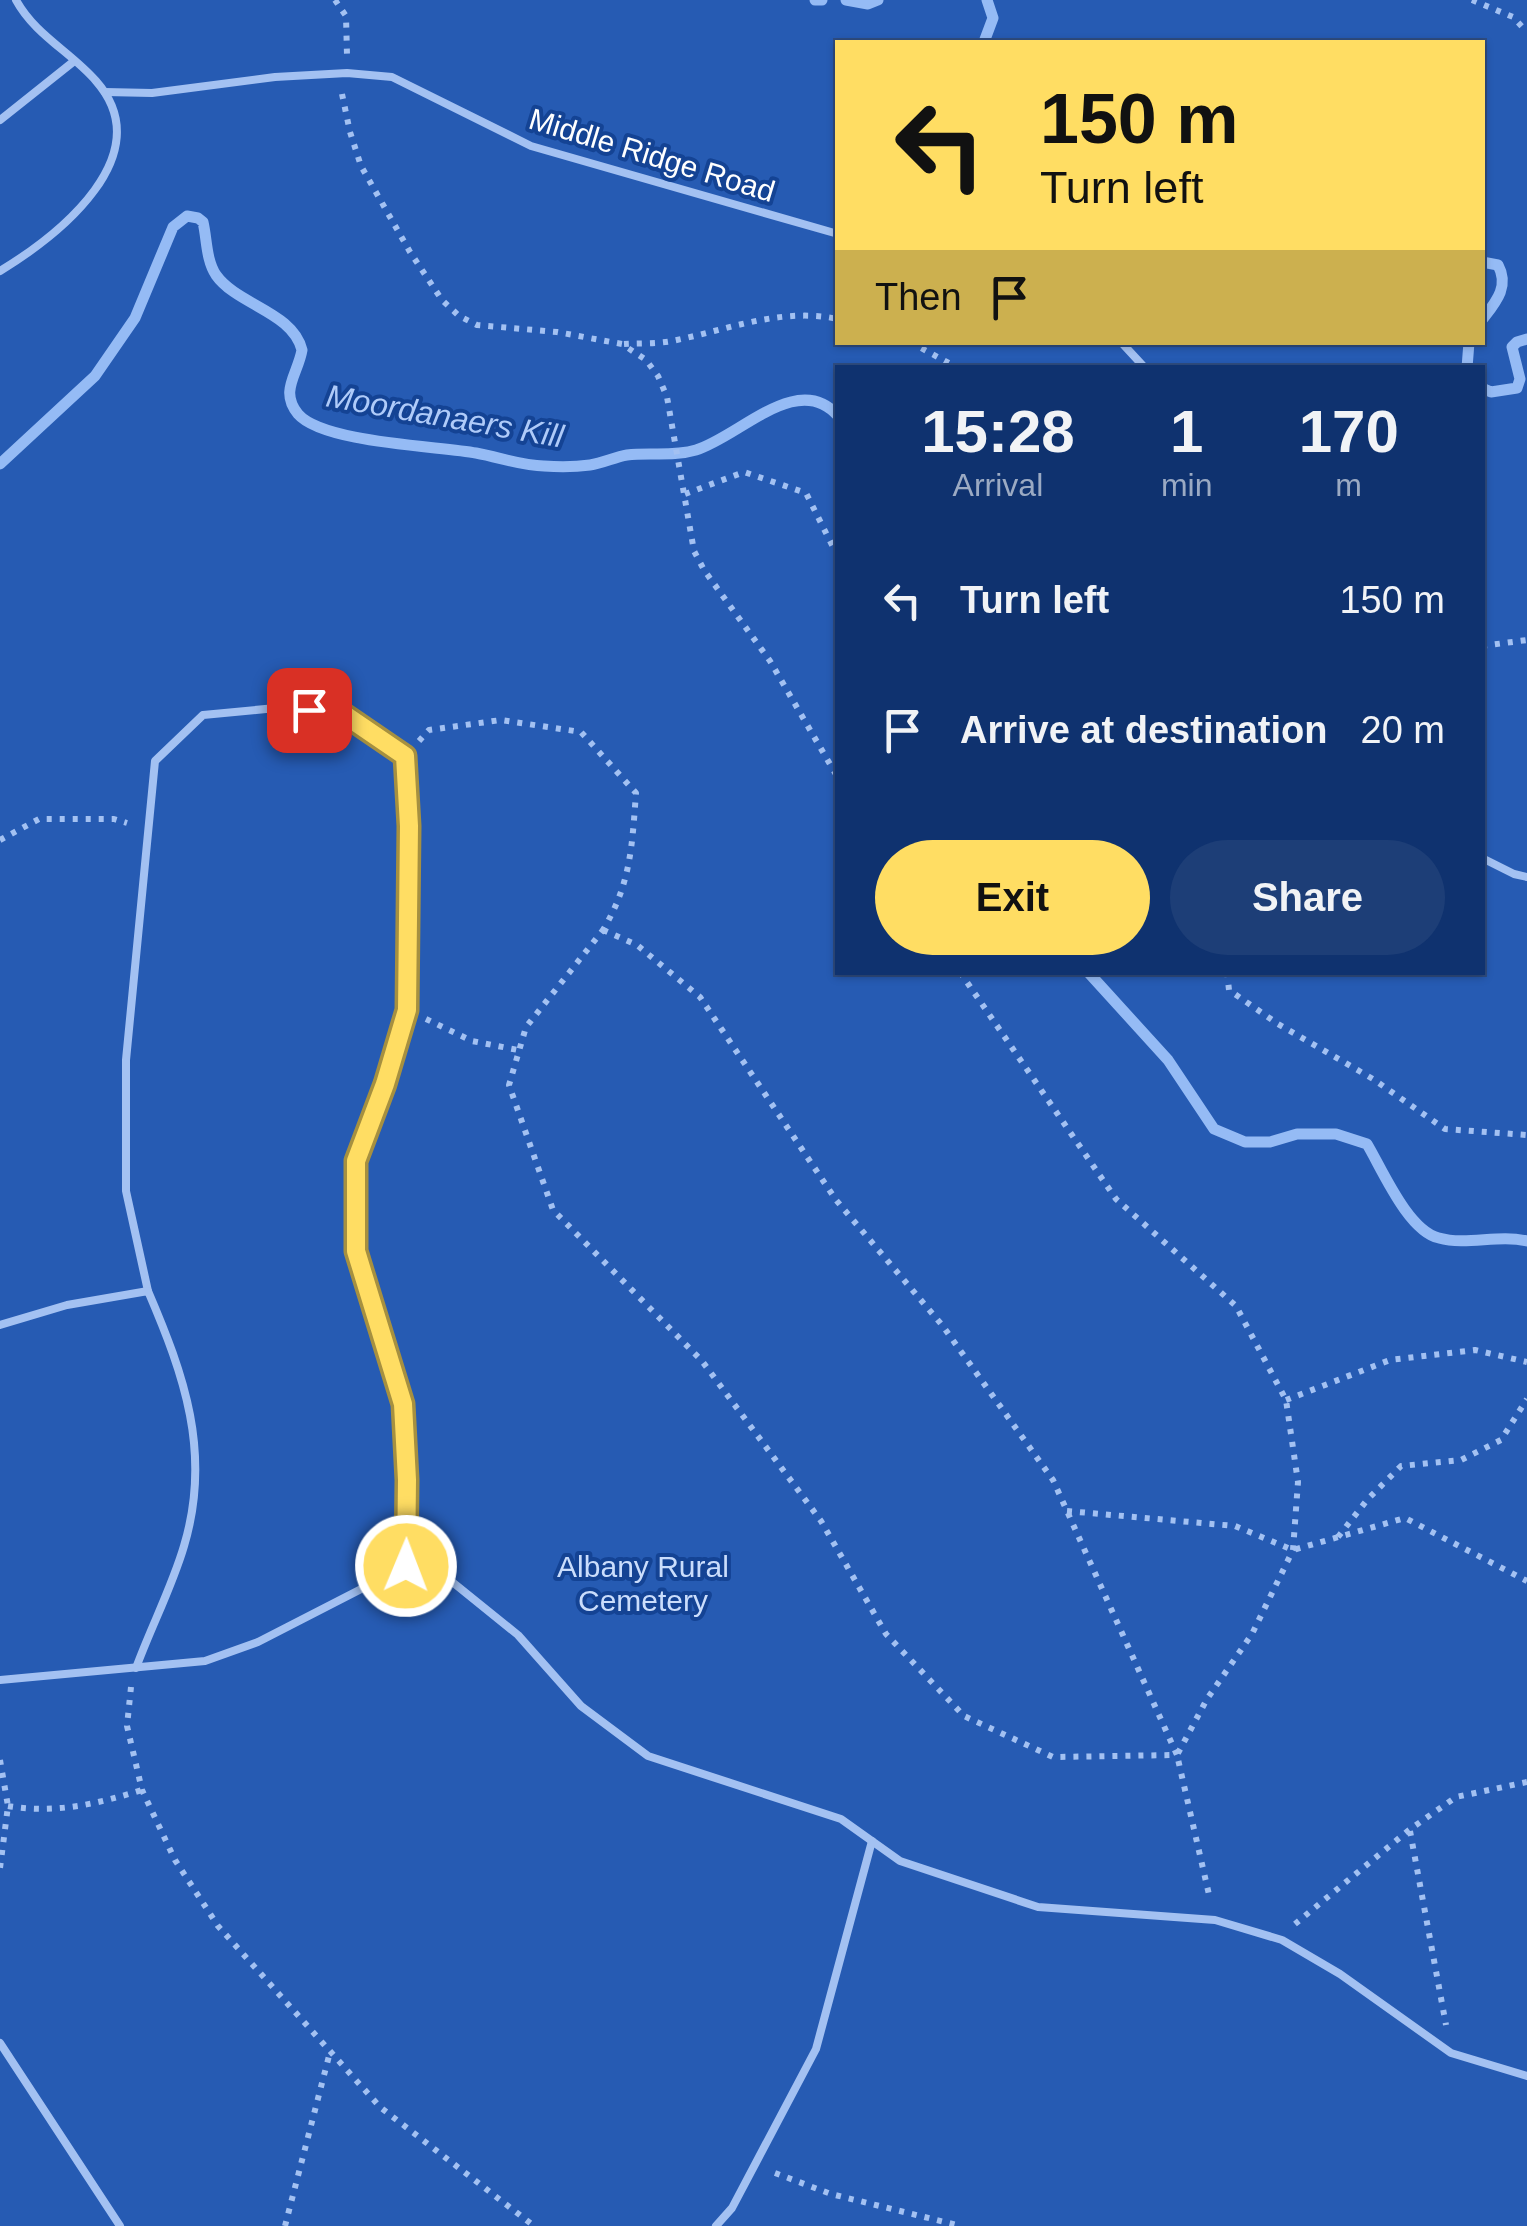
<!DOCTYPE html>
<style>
:root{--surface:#0f326f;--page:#1d3e77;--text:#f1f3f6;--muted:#9baac3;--line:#2f4d82;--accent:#ffdd63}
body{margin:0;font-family:Arial,sans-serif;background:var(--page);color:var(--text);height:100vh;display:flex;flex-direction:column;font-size:38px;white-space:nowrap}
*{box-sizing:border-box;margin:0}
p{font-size:32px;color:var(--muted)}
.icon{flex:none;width:55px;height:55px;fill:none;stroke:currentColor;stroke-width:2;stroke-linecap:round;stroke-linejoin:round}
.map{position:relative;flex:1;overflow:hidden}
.drawer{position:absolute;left:835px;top:365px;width:650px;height:610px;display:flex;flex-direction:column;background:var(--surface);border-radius:0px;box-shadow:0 2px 8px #0004,0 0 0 2px var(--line)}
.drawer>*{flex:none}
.hud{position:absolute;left:835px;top:40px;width:650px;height:305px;border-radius:0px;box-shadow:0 2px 8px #0004,0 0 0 2px var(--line);background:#ffdd63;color:#111;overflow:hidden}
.pin{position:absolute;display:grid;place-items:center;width:85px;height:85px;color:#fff;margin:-42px;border-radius:20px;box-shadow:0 5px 15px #0006}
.me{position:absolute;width:110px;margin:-55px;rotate:1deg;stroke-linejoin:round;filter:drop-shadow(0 0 8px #0008)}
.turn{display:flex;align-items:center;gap:35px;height:210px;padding:0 40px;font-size:45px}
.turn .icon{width:130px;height:130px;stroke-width:2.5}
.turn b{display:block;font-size:70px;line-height:85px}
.then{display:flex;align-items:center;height:95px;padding:0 40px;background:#0003;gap:20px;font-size:38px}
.eta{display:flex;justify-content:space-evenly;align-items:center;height:170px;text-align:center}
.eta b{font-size:60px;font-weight:800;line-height:70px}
.cta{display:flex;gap:20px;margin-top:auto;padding:20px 40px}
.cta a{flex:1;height:115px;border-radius:60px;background:var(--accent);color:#111;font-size:40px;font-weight:800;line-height:115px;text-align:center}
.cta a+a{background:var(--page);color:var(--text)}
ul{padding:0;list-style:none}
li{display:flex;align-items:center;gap:30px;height:130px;padding:0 40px}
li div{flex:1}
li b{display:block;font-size:38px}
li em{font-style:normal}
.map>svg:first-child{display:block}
.green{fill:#265bb3;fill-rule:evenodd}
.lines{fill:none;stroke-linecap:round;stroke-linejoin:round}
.stream{stroke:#95bbf5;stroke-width:11}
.path{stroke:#a3c1f2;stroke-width:6;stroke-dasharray:5 8;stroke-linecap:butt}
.lane{stroke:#a3c1f2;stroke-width:8}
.route-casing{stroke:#a69040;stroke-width:25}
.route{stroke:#ffdd63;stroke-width:18}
.labels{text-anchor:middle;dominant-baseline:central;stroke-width:8;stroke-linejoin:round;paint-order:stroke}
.street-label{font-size:30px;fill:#fff;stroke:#144394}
.park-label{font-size:30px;fill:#caddfc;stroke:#144394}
.water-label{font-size:32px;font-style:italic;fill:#afcbf9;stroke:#144394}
</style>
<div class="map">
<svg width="1527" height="2226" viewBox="0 0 1527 2226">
<rect width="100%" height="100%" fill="#144394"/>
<!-- green -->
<path class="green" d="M0,0H1527V2226H0ZM838,42H1482V342H838ZM838,368H1482V972H838Z"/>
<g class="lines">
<!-- stream -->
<g class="stream">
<polyline points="815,0 822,0"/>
<polyline points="846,0 868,4 878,0"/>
<polyline points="984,42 993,18 987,0"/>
<path d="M1482,262L1498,265C1510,287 1495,303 1482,320"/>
<polyline points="1467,368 1469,342"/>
<polyline points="1482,388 1491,392 1517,388 1520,379 1512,347 1517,342 1527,339"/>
<path d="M0,464L95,376L135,318L173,227L187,216L198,218L203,222C207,239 206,260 216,275C237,305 293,312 302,350C298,374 279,391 298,414C323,443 438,446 476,453C499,457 521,466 544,466C559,467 575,467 590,465C603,463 615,457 627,455C650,452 672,457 696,450C739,437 798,370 838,416"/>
<path d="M1088,972L1168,1060L1214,1129L1245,1142H1270L1297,1134H1336L1367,1144C1382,1169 1408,1231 1439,1238C1467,1246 1498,1234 1527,1241"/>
</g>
<!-- path -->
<g class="path">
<polyline points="335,0 346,16 347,55"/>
<polyline points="1472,0 1513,17 1527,32"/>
<polyline points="342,94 350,132 361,166 410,252 442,300 459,316 477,325 557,332 622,344 646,360 658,376 667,397 694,551 704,570 770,661 838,778"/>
<polyline points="910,342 958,368"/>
<path d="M624,344C639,343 656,344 672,341C727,330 781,307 838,319"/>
<polyline points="685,494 744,472 806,493 838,557"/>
<polyline points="1482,646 1527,640"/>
<path d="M419,741L429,730L501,720L581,732L636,793C632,846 631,883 603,930"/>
<polyline points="0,840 39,819 114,819 127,823"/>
<polygon points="603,930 637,945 700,997 836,1200 942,1325 1053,1480 1177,1755 1053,1757 964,1716 886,1634 821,1521 702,1361 553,1210 509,1085 526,1027"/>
<polyline points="960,972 1116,1199 1236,1306 1286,1400 1298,1482 1293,1550 1252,1634 1207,1699 1177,1755 1210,1899"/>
<polyline points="1227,972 1229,990 1278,1024 1373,1079 1445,1129 1527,1135"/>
<polyline points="426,1019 472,1041 518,1050"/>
<polyline points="1286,1400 1390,1360 1475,1350 1527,1362"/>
<polyline points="1067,1511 1235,1526 1293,1550 1405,1518 1527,1581"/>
<polyline points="1338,1537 1367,1500 1401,1466 1461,1460 1501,1440 1527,1399"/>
<polyline points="131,1687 127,1726 142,1790 175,1860 218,1926 380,2107 534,2226"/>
<polyline points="0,1760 8,1806 0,1868"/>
<path d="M8,1806C55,1814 97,1804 142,1790"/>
<polyline points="1410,1831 1446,2025"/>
<polyline points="1295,1924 1409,1830 1456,1797 1527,1782"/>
<polyline points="775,2173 831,2194 961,2226"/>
<polyline points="285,2226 330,2052"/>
</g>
<!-- lane -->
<g class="lane">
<polyline points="105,92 152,93 275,77 347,73 392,77 531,146 838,234"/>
<polyline points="0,120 73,62"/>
<path d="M0,271C59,235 161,155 96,81C71,52 35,35 16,0"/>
<polyline points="1121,342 1145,368"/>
<polyline points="1482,858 1514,874 1527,877"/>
<polyline points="148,1291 126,1191 126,1060 155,761 203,715 276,708 342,713 405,756 409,826 407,1010 385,1084 356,1161 356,1251 403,1404 407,1480 406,1566"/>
<path d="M0,1325L67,1305L148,1291C184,1375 212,1453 184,1546C172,1587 151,1627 136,1668"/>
<polyline points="0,1680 205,1661 258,1642 406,1566 421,1564 435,1568 518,1635 581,1706 648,1756 841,1819 900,1861 1038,1907 1215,1920 1282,1940 1340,1974 1451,2053 1527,2076"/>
<polyline points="0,2043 120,2226"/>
<polyline points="716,2226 732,2208 816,2049 872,1841"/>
</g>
</g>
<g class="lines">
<!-- route casing -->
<g class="route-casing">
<polyline id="route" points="309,710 342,713 405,756 409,826 407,1010 385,1084 356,1161 356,1251 403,1404 407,1480 406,1566"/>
</g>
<!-- route -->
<use href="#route" class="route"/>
</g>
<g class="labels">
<!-- street labels -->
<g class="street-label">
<text transform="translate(652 155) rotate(17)">Middle Ridge Road</text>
</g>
<!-- park labels -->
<g class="park-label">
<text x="643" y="1566">Albany Rural<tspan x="643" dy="34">Cemetery</tspan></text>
</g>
<!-- water labels -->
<g class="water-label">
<text transform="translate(445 416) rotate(10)">Moordanaers Kill</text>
</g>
</g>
</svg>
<div class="pin" style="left:309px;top:710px;background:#d93025"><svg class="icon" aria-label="arrive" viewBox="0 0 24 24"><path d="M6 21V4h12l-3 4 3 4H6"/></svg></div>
<svg class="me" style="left:406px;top:1566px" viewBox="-20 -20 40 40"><circle r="17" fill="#ffdd63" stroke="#fff" stroke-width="3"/><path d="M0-11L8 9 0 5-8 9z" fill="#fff"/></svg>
<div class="hud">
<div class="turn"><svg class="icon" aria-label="left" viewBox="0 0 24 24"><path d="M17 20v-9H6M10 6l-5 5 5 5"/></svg><div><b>150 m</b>Turn left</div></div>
<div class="then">Then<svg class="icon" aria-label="arrive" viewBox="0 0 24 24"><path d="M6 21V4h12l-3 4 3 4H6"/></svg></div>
</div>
<section class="drawer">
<div class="eta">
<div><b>15:28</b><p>Arrival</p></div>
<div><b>1</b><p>min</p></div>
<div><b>170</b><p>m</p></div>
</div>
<ul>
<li><svg class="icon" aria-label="left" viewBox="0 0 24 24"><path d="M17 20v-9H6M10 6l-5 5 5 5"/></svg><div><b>Turn left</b></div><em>150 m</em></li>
<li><svg class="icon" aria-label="arrive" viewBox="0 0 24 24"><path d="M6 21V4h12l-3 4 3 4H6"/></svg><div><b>Arrive at destination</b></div><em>20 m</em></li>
</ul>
<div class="cta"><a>Exit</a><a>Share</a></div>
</section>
</div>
